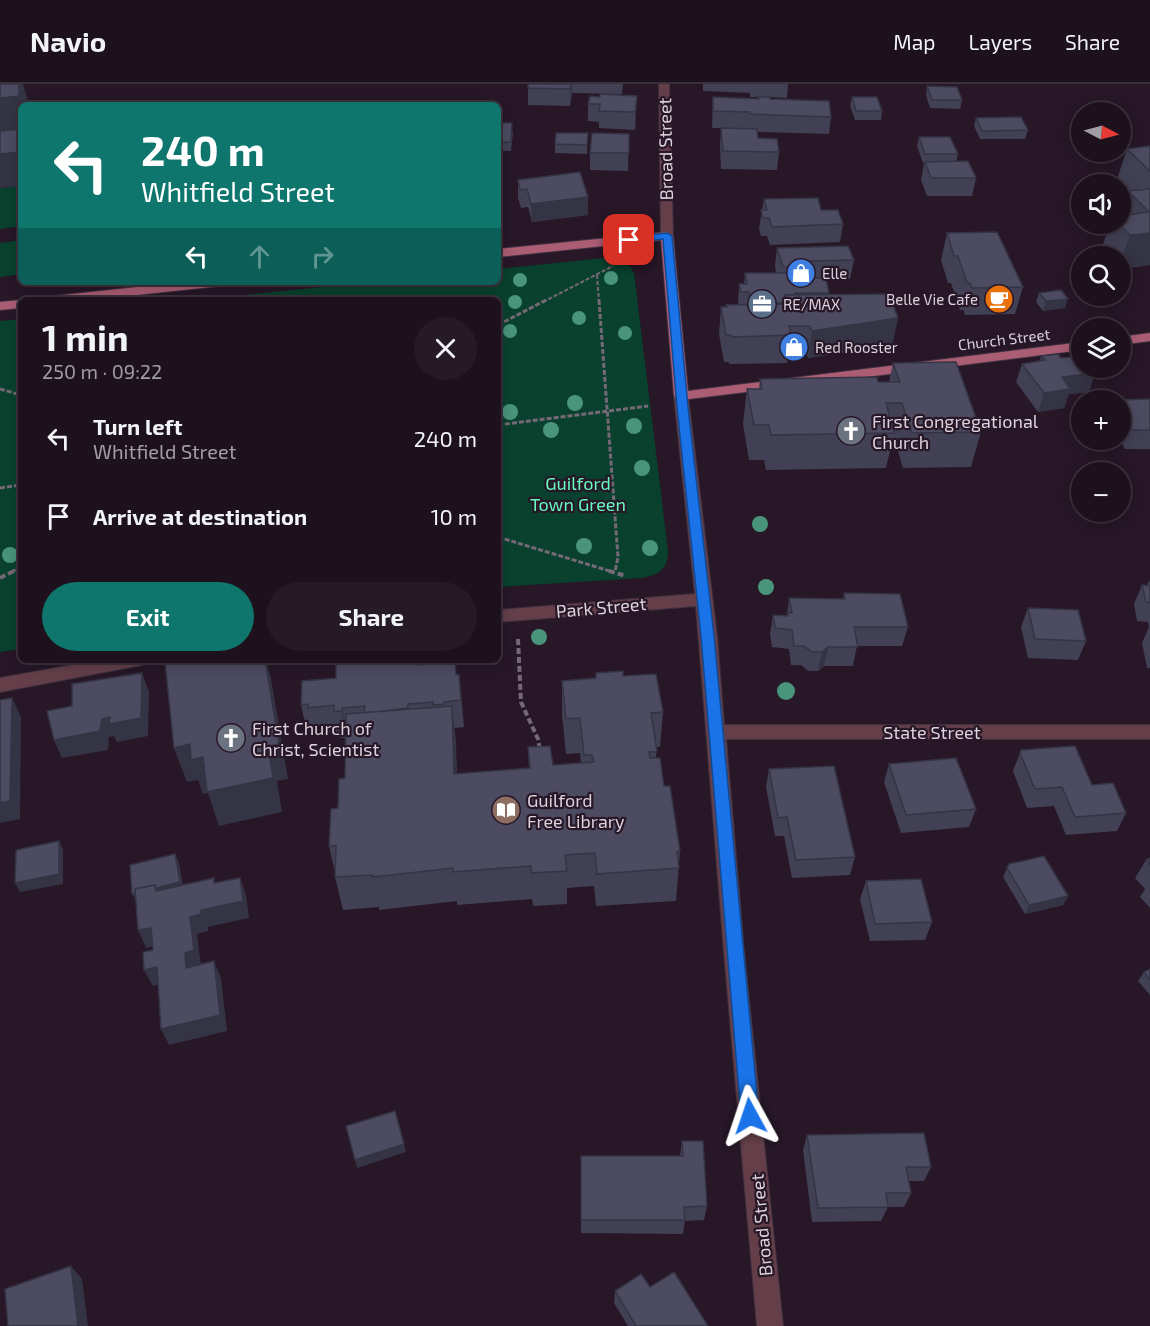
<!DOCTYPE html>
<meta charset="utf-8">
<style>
:root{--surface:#1d111d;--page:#251a26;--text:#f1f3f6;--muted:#a09da4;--line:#3b313b;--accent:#0f766e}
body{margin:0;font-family:"Exo 2",sans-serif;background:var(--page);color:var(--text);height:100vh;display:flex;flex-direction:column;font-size:22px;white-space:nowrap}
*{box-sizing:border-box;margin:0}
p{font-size:20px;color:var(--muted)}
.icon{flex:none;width:33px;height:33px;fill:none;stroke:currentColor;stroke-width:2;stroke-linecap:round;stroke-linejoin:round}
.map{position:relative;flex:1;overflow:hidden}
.details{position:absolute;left:18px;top:213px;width:483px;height:366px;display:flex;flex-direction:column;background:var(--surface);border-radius:9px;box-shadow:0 3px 15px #0003,0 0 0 2px var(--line)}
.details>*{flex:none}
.banner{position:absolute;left:18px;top:18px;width:483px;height:183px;border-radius:9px;box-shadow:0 3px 15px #0003,0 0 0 2px var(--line);background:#0f766e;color:#fff;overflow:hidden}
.needle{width:39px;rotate:96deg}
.tools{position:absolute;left:1071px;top:18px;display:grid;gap:12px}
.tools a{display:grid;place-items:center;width:60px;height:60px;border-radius:50%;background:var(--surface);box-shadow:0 3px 15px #0003,0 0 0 2px var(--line);font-size:30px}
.pin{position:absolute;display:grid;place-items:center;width:51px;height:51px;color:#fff;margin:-26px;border-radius:12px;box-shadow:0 3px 9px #0006}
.me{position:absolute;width:66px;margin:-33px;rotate:355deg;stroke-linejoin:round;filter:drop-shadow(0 0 4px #0008)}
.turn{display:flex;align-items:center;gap:21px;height:126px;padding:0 24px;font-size:27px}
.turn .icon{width:78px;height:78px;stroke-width:2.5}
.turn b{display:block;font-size:42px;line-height:51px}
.lanes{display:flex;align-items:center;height:57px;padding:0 24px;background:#0003;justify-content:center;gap:30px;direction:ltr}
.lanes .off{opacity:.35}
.round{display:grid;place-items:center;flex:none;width:63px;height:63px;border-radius:32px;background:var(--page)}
.summary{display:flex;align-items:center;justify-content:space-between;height:102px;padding:0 24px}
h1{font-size:36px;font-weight:700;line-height:45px}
.primary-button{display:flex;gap:12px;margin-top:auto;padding:12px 24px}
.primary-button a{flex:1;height:69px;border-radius:36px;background:var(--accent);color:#fff;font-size:24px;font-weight:700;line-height:69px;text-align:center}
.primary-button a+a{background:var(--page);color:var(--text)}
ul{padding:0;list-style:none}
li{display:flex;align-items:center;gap:18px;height:78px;padding:0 24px}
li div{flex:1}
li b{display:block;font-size:22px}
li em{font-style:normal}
header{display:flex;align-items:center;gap:36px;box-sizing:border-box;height:84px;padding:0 30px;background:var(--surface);border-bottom:2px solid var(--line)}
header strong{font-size:28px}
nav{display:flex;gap:33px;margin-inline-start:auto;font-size:21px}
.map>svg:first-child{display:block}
.green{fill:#09412e}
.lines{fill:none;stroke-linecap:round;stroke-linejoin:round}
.minor-casing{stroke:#403140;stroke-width:2}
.major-casing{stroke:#403140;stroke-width:2}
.path-far2{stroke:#766976;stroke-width:2;stroke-dasharray:4 2;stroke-linecap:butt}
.path-far1{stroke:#766976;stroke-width:3;stroke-dasharray:5 2;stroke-linecap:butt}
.path{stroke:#766976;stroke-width:4;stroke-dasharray:6 3;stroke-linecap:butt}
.minor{fill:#643f49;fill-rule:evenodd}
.major{fill:#ab5d74;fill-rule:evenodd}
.tree{fill:#4a947c}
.wall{fill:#414054}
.shaded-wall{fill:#353445}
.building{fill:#4c4b62;stroke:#353445;stroke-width:1.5}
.route{fill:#1a73e8;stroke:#114b97;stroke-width:1.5}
.labels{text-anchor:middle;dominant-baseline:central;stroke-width:4.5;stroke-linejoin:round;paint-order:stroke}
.far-poi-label{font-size:15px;fill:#dcd1dc;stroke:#271727;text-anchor:start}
.far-street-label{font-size:15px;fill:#dcd1dc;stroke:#271727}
.street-label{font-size:18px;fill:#dcd1dc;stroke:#271727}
.poi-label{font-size:18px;fill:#dcd1dc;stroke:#271727;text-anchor:start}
.park-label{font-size:18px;fill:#67fbc2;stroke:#271727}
</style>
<header>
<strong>Navio</strong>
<nav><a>Map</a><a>Layers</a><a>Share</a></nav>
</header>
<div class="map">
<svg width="1150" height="1242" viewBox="0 0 1150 1242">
<rect width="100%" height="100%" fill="#271727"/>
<!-- green -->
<g class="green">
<polygon points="21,102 21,142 0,145 0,104"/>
<polygon points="21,156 21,190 0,193 0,159"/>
<path d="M604,174C617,174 628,176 634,189L668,467C668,486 658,491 641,494L498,503V216H196L371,198H498V185Z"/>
<polygon points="21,235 21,565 0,568 0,237"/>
</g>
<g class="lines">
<!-- minor casing -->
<g class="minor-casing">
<g id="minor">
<polygon points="659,0 669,0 673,152 667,156 661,152"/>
<polygon points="681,308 688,312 717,552 724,641 1150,641 1150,655 726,655 744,868 783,1242 757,1242 724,868 696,522 498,538 498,526 695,510 674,312"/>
<polygon points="101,576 145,576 142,581 136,582 0,608 0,594"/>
</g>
</g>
<!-- major casing -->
<g class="major-casing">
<g id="major">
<polygon points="667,148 673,152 688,307 1082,258 1082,266 681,316 674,312 661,156 498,173 498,165"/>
<polygon points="184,198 226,198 220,202 90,216 47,216 54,212"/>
<polygon points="21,216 21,224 0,226 0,218"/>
<polygon points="1150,249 1150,257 1120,261 1120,253"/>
</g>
</g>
<!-- path-far2 -->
<g class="path-far2">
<polyline points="597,191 599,218"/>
<polyline points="543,218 613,182"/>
</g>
<!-- path-far1 -->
<g class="path-far1">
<polyline points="599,216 618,473 615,488"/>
<polyline points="498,241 546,216"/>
<polyline points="0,305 21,311"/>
<polyline points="498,341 648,322"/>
<polyline points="0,404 21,401"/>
<polyline points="498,453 613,488"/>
<polyline points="11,488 21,483"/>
</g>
<!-- path -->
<g class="path">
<polyline points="609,487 626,492"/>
<polyline points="0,494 14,487"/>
<polyline points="518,555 521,618 538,655 540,666"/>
</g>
<!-- minor -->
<use href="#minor" class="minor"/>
<!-- major -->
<use href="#major" class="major"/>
</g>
<!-- trees -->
<g class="tree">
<circle cx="611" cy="194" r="7"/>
<circle cx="520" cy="196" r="7"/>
<circle cx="515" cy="218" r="7"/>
<circle cx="579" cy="234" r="7"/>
<circle cx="510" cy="247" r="7"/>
<circle cx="625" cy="249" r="7"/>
<circle cx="575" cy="319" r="8"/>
<circle cx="510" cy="328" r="8"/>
<circle cx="634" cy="342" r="8"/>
<circle cx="551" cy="346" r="8"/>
<circle cx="642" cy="384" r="8"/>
<circle cx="760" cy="440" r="8"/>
<circle cx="584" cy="462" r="8"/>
<circle cx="650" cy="464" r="8"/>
<circle cx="10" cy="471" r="8"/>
<circle cx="766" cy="503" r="8"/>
<circle cx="539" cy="553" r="8"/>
<circle cx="786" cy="607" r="9"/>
</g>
<!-- wall -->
<g class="wall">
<polygon points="528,0 623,0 622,10 572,9 570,22 528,21"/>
<polygon points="703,0 788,0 787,14 770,13 770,15 831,33 829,50 758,48 758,54 779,68 777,86 721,85 720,62 721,44 727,44 712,44 713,13 758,15 758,13 750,13 750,9 703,7"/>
<polygon points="927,2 962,16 960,25 930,24 926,11"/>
<polygon points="637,12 635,46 599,44 599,38 588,37 588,20 600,13"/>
<polygon points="852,13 882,27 881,36 855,36 850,22"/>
<polygon points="976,34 1028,46 1025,55 980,55 974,42"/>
<polygon points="498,39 513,48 511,67 498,67"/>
<polygon points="588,49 587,70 555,69 555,60"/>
<polygon points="629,50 628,87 590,86 590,69"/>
<polygon points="919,53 958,70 956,78 976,94 972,112 927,112 921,96 924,79 923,79 917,62"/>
<polygon points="1150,62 1150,181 1120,185 1120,172 1107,172 1101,166 1110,140 1120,140 1120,130 1128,109 1120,102 1120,100 1116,98 1127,65"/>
<polygon points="518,96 588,131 532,138 528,123 521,124 518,114"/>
<polygon points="764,115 821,126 843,140 840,158 770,161 767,152 761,152 759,144"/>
<polygon points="947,149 1023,203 1015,230 965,231 964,226 960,226 951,199 948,199 941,176"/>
<polygon points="777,164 854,176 850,195 826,195 829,211 898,234 892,261 808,274 806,269 788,270 787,279 729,280 729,278 724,278 719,250 721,223 738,221 739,200 744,200 745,189 776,189 775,182"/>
<polygon points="1039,209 1065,224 1043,227 1036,218"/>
<polygon points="1041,272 1061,274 1095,289 1089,308 1069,310 1064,324 1038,328 1016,298 1022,280 1040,277"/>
<polygon points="893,279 981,348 971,383 903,384 894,354 893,354 886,384 766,386 764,376 749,376 743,340 747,305 759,305 760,295 889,298"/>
<polygon points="1150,315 1150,365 1125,365 1120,356 1120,316"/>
<polygon points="1149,497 1150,498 1150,584 1147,584 1142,559 1149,543 1148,538 1137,537 1134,520 1142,501 1147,502"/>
<polygon points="844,509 908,543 902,562 857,562 853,582 824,582 818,587 808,587 801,581 791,581 789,565 772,563 770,550 773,531 787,532 789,514 843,515"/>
<polygon points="1028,524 1086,557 1078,576 1028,574 1021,543"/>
<polygon points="417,576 418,581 456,590 459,590 464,643 454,644 457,690 529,684 528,663 553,681 581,679 580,669 566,670 562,631 562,597 596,594 596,589 623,592 663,628 660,663 656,663 656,674 664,702 680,767 676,817 596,822 594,802 567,804 567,820 533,822 532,815 457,821 457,817 379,826 379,823 343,826 335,793 335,788 329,762 345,694 346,654 340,654 338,648 314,651 313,647 307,648 301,621 336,594"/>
<polygon points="1021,666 1092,701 1126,729 1117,747 1066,751 1054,722 1027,724 1013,687"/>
<polygon points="889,680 976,725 969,743 901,749 884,698"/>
<polygon points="769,685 855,773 850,791 792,794 784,752 775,752 766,703"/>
<polygon points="1150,774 1150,824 1140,813 1145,805 1135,794 1146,776"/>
<polygon points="1009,780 1068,812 1063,821 1025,830 1003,793"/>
<polygon points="866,797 932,838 925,856 870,857 860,815"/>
<polygon points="1150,885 1150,911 1138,897 1144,888"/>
<polygon points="807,1051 931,1083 924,1097 909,1097 911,1109 904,1123 888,1123 881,1137 812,1138 803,1066"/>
<polygon points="682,1057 707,1122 704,1136 685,1137 683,1150 581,1149 581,1072 680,1072"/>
<polygon points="615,1207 708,1242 628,1242 614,1219"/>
</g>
<!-- shaded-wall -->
<g class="shaded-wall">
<polygon points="19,0 23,0 29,21 21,21 21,45 0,48 0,14"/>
<polygon points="571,0 572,0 572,9 570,22"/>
<polygon points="637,12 635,46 635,28"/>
<polygon points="21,68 21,102 0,104 0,70"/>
<polygon points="588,113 588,131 532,138 531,120"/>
<polygon points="1150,149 1150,181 1120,185 1120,179 1130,151"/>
<polygon points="1068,215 1065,224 1043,227 1046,217"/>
<polygon points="898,234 892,261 808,274 812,247"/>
<polygon points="1095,289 1089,308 1069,310 1064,324 1038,328 1044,309 1062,293"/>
<polygon points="828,563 824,582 818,587 822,568"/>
<polygon points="265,576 266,576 271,595 288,695 277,697 282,728 219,742 208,709 203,710 198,696 187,698 174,664 190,660 268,662"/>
<polygon points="142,589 149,608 148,652 117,658 114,652 109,653 108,666 62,674 54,656 102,635"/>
<polygon points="459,590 462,617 464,643 461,616"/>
<polygon points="12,614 21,633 20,735 0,739 0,719"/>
<polygon points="452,622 456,657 458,724 454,690"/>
<polygon points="342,624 348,651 347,654 342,627"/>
<polygon points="59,757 63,766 63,800 20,808 15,799"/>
<polygon points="175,770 179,779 184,807 137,819 132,810"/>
<polygon points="240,794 246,811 249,834 208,843 208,847 197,850 201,883 186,884 185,869 190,833 201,826"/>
<polygon points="1068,812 1063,821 1025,830 1029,821"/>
<polygon points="151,844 159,861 146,864 138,846"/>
<polygon points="214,877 221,894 227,947 169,961 161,945"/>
<polygon points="157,883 165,899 153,902 144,886"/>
<polygon points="404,1060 406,1068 357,1084 355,1076"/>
<polygon points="71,1182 82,1195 88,1242 78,1242"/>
</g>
<!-- building -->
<g class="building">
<polygon points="0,0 19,0 19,12 0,14"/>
<polygon points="528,0 571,0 570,5 528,4"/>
<polygon points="927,2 957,3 962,16 932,16"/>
<polygon points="600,10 637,12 635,28 599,27 600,20 588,20 590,12 600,13"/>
<polygon points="713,13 759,15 758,13 770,13 770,15 829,17 831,33 750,30 750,28 713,27"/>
<polygon points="852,13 877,13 882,27 856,27"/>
<polygon points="1021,33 1028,46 982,47 976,34"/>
<polygon points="498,39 512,39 511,58 498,58"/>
<polygon points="721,44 757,45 758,54 777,55 779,68 723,67"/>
<polygon points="21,45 21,68 0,70 0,47"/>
<polygon points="556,49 588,49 587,61 555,60"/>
<polygon points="592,49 629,50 629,69 590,69"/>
<polygon points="919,53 950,53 958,70 925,70"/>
<polygon points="1150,62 1150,87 1127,65"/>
<polygon points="968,77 976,94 931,94 925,78"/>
<polygon points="580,88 588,113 531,120 527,105 520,106 518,96"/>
<polygon points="1150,105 1150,149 1130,151 1119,140 1120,140 1120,132 1149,128 1128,107"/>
<polygon points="818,114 821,126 838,126 843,140 772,143 769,134 763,134 761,126 767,126 764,115"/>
<polygon points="997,148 1023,203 972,204 970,199 967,199 958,172 954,172 947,149"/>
<polygon points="848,162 854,176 808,177 810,183 783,183 777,164"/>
<polygon points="745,189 794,189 794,194 826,194 829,209 795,209 795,211 785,211 784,219 751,219 749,208 741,208 739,200 747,200"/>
<polygon points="1061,206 1068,215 1046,217 1039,209"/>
<polygon points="889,210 898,234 812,247 810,242 789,242 791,251 732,253 731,251 726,251 721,223 727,223 726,221 787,220 785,211"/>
<polygon points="1058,270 1061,274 1082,272 1082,284 1091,284 1095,289 1062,293 1070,305 1044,309 1022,280 1045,276 1041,272"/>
<polygon points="956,278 981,348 912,349 902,319 886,319 894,349 771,351 769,341 754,341 747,305 762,305 760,295 877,293 878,298 900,298 893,279"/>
<polygon points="1150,315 1150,346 1132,346 1120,322 1120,316 1118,316"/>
<polygon points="1142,501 1150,502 1150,518 1146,518"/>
<polygon points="844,509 900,510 908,543 854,543 858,563 828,563 822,568 812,568 804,562 794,562 792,546 775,544 773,531 788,532 787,529 792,529 789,514 845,515"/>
<polygon points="1028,524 1078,526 1086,557 1035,555"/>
<polygon points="177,576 265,576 279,660 268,662 273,694 207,708 203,673 191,676 190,660 174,664 165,578"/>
<polygon points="336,576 416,576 416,581 455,578 456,591 459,590 461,616 444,618 445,620 433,621 433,618 408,620 408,624 384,627 364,629 365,622 342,624 342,627 334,627 334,621 308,624 308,620 301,621 302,597 336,594"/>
<polygon points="623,587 623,592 656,590 663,628 651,629 657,668 649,668 650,674 660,674 664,702 670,702 680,767 677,768 679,784 597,790 595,769 565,771 567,787 531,789 531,782 453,788 453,784 373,793 373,791 335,793 336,762 329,762 331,725 338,724 339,695 345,694 346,630 452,622 454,690 530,684 528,663 550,662 553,681 594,678 592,671 584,671 580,634 566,635 562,597 596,594 596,589"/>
<polygon points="142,589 141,634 109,640 110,633 102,635 100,647 54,656 47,627 72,622 72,600"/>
<polygon points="12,614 10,717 0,719 0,616"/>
<polygon points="1075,662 1092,701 1113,699 1126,729 1075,733 1062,703 1035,705 1020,669 1021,666"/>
<polygon points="956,674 976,725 906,731 889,680"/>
<polygon points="834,682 855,773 796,776 787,733 778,734 769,685"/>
<polygon points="59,757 59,790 15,799 16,766"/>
<polygon points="175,770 180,798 156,804 155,801 135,805 136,809 132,810 130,781"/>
<polygon points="1044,772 1068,812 1029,821 1007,784 1009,780"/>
<polygon points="1150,774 1150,781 1146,776"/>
<polygon points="214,794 214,799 240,794 243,817 201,826 201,830 190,833 194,866 185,869 186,884 214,877 220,931 161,945 157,883 144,886 143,868 153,866 151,844 138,846 135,805 155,801 156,807"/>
<polygon points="921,795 932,838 875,840 866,797"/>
<polygon points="1150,885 1150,896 1144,888"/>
<polygon points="395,1027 404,1060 355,1076 346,1042"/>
<polygon points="924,1049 931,1083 906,1083 911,1109 886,1109 888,1123 818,1124 807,1051"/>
<polygon points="682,1057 703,1057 707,1122 684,1123 685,1136 581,1136 581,1072 683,1072"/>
<polygon points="71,1182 78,1242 8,1242 5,1205"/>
<polygon points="674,1188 708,1242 636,1242 615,1207 641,1190 650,1203"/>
</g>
<!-- route -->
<polygon class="route" points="667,149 672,152 688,323 714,552 759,1032 756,1037 750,1040 744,1037 741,1032 701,552 677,323 663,155 629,159 625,156 629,153"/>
<!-- icons -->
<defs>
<g id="shop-disc" transform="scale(1.5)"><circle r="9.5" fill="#3f7fe0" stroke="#271727"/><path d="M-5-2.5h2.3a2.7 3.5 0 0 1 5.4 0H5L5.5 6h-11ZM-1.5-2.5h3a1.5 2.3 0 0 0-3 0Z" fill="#fff"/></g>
<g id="cafe-disc" transform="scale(1.5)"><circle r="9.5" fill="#e8710a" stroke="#271727"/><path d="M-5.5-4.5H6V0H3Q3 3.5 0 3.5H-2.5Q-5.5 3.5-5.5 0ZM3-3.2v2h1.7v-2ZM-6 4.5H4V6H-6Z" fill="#fff"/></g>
<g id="office-disc" transform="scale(1.5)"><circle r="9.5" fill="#5c6f8a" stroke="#271727"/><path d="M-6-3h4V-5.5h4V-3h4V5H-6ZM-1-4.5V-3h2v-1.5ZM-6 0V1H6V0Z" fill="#fff"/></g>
<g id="church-disc" transform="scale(1.5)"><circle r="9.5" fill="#6b7280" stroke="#271727"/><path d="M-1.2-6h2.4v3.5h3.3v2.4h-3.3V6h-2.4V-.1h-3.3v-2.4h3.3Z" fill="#fff"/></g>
<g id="library-disc" transform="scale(1.5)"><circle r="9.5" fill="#8d6e63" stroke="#271727"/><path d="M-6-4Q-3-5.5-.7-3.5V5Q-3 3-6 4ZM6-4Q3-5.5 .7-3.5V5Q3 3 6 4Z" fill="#fff"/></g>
</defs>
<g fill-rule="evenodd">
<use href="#shop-disc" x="801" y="189"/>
<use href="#cafe-disc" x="999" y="215"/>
<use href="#office-disc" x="762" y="220"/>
<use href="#shop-disc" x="794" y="263"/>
<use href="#church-disc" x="851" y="347"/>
<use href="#church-disc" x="231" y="654"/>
<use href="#library-disc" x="506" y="726"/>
</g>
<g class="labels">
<!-- far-poi labels -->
<g class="far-poi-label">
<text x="822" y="189">Elle</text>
<text x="978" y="215" text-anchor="end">Belle Vie Cafe</text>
<text x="783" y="220">RE/MAX</text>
<text x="815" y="263">Red Rooster</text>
</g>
<!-- far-street labels -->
<g class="far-street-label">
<text transform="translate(1004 255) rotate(-7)">Church Street</text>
</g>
<!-- street labels -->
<g class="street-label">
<text transform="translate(665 65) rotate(-91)">Broad Street</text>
<text transform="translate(601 523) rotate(-5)">Park Street</text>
<text x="932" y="648">State Street</text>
<text transform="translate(761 1141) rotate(-95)">Broad Street</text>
</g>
<!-- poi labels -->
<g class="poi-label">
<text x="872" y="337">First Congregational<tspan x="872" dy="21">Church</tspan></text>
<text x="252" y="644">First Church of<tspan x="252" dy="21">Christ, Scientist</tspan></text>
<text x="527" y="716">Guilford<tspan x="527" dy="21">Free Library</tspan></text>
</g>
<!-- park labels -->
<g class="park-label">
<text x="578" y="399">Guilford<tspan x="578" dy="21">Town Green</tspan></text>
</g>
</g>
</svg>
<div class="tools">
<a><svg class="needle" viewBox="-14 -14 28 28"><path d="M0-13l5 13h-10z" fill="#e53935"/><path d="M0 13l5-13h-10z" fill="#a09da4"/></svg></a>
<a><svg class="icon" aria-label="sound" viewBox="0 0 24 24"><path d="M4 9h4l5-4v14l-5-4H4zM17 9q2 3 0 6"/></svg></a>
<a><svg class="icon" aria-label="search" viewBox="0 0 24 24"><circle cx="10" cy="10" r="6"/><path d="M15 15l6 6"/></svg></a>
<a><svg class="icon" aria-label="layers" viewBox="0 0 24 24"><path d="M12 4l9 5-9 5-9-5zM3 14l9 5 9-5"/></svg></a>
<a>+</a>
<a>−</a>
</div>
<div class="pin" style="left:629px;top:156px;background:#d93025"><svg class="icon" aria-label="arrive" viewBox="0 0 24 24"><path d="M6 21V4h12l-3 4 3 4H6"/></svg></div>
<svg class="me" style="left:750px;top:1032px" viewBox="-20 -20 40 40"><path d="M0-17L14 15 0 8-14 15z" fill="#1a73e8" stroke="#fff" stroke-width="4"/></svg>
<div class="banner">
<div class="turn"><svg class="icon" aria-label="left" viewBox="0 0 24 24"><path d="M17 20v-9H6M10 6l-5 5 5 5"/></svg><div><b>240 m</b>Whitfield Street</div></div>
<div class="lanes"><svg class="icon" aria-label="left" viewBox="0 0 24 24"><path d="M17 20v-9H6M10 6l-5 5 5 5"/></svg><svg class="icon off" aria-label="ahead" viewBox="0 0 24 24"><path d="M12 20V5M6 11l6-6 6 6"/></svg><svg class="icon off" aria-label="right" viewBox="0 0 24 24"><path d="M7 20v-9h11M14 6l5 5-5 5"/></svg></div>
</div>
<section class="details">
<div class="summary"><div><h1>1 min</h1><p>250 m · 09:22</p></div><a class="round"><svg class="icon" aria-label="close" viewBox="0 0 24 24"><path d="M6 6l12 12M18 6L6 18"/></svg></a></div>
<ul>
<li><svg class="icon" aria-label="left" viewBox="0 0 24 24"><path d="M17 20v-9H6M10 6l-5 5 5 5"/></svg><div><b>Turn left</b><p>Whitfield Street</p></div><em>240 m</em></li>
<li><svg class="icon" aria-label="arrive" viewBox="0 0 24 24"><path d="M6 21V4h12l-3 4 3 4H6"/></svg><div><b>Arrive at destination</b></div><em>10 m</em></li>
</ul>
<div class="primary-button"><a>Exit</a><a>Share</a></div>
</section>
</div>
